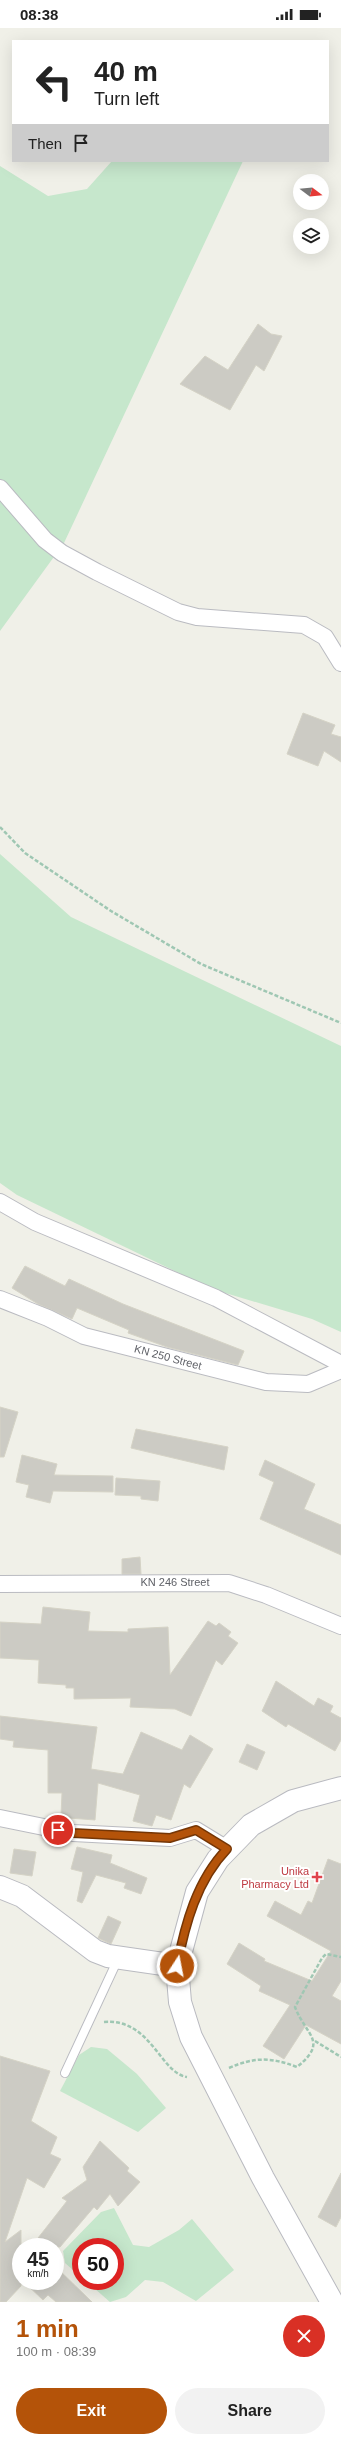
<!DOCTYPE html>
<meta charset="utf-8">
<style>
:root{--surface:#fff;--page:#f2f2f2;--text:#222;--muted:#767676;--accent:#b45309}
body{margin:0;font-family:Helvetica,sans-serif;background:var(--page);color:var(--text);height:100vh;display:flex;flex-direction:column;font-size:15px;white-space:nowrap}
*{box-sizing:border-box;margin:0}
p{font-size:13px;color:var(--muted)}
.icon{flex:none;width:22px;height:22px;fill:none;stroke:currentColor;stroke-width:2;stroke-linecap:round;stroke-linejoin:round}
.map{position:relative;height:2274px;overflow:hidden}
.panel{display:flex;flex-direction:column;background:var(--surface);flex:1}
.panel>*{flex:none}
.banner{position:absolute;left:12px;top:12px;width:317px;height:122px;border-radius:0px;box-shadow:0 4px 16px #0002;background:#fff;color:var(--text);overflow:hidden}
.needle{width:26px;rotate:106deg}
.buttons{position:absolute;left:293px;top:146px;display:grid;gap:8px}
.buttons a{display:grid;place-items:center;width:36px;height:36px;border-radius:50%;background:var(--surface);box-shadow:0 4px 16px #0002;font-size:20px}
.speed{position:absolute;left:12px;top:2210px;display:flex;gap:8px;font-size:20px;font-weight:700;text-align:center}
.speed>*{display:grid;place-content:center;width:52px;height:52px;border-radius:50%;background:var(--surface);box-shadow:0 4px 16px #0002;line-height:1}
.speed small{font-size:10px;font-weight:400}
.speed .limit{border:6px solid #d22;background:#fff;color:#111}
.pin{position:absolute;display:grid;place-items:center;width:34px;height:34px;color:#fff;margin:-17px;border:2px solid #fff;border-radius:50%;box-shadow:0 1px 4px #0007}
.me{position:absolute;width:44px;margin:-22px;rotate:11deg;stroke-linejoin:round;filter:drop-shadow(0 0 3px #0008)}
.turn{display:flex;align-items:center;gap:14px;height:84px;padding:0 16px;font-size:18px}
.turn .icon{width:52px;height:52px;stroke-width:2.5}
.turn b{display:block;font-size:28px;line-height:34px}
.then{display:flex;align-items:center;height:38px;padding:0 16px;background:#0003;gap:8px;font-size:15px}
.round{display:grid;place-items:center;flex:none;width:42px;height:42px;border-radius:21px;background:var(--page)}
.summary{display:flex;align-items:center;justify-content:space-between;height:68px;padding:0 16px}
h1{font-size:24px;font-weight:700;line-height:30px;color:var(--accent)}
.cta{display:flex;gap:8px;margin-top:auto;padding:8px 16px}
.cta a{flex:1;height:46px;border-radius:24px;background:var(--accent);color:#fff;font-size:16px;font-weight:700;line-height:46px;text-align:center}
.cta a+a{background:var(--page);color:var(--text)}
.status{display:flex;justify-content:space-between;align-items:center;height:28px;padding:0 20px;background:var(--surface);direction:ltr}
.status svg{height:11px;fill:currentColor}
.map>svg:first-child{display:block}
.green{fill:#c6e7cc}
.building{fill:#cccbc4;stroke:#d5d3c6}
.lines{fill:none;stroke-linecap:round;stroke-linejoin:round}
.lane-casing{stroke:#babbc1;stroke-width:10}
.street-casing{stroke:#babbc1;stroke-width:18}
.secondary-casing{stroke:#b9bac0;stroke-width:24}
.path{stroke:#9fc7b3;stroke-width:2.5;stroke-dasharray:4 2;stroke-linecap:butt}
.lane{stroke:#fff;stroke-width:8}
.street{stroke:#fff;stroke-width:16}
.secondary{stroke:#fff;stroke-width:22}
.route-casing{stroke:#753606;stroke-width:10}
.route{stroke:#b45309;stroke-width:7}
.health-dot{fill:#e0444e;stroke:#fff;stroke-width:1.5}
.labels{text-anchor:middle;dominant-baseline:central;stroke-width:4;stroke-linejoin:round;paint-order:stroke}
.street-label{font-size:11px;fill:#5f6167;stroke:#fff}
.health-label{font-size:11px;fill:#be3a42;stroke:#fff;text-anchor:end}
</style>
<div class="status"><b>08:38</b><svg viewBox="0 0 49 12"><path d="M0 12V9h3v3zM5 12V6h3v6zM10 12V3h3v9zM15 12V0h3v12zM26 1h20v11H26zM47 4h2v5h-2z"/></svg></div>
<div class="map">
<svg width="341" height="2274" viewBox="0 0 341 2274">
<rect width="100%" height="100%" fill="#f0f0e8"/>
<!-- green -->
<g class="green">
<polygon points="112,133 243,133 64,515 0,603 0,138 48,168 87,161"/>
<polygon points="0,826 71,889 341,1018 341,1304 312,1291 212,1261 17,1167 0,1155"/>
<polygon points="91,2019 107,2021 137,2046 166,2080 138,2104 60,2063 79,2027"/>
<polygon points="114,2180 133,2217 149,2219 179,2202 192,2191 234,2242 196,2273 163,2254 145,2252 126,2269 110,2274 86,2253 115,2253 115,2219 81,2219 81,2249 65,2235 63,2223 101,2184"/>
</g>
<!-- building -->
<g class="building">
<polygon points="258,296 271,306 282,308 264,343 256,337 230,382 180,356 205,328 228,342"/>
<polygon points="303,685 335,697 331,706 341,709 341,734 324,723 318,738 287,726"/>
<polygon points="25,1238 65,1258 69,1251 123,1276 244,1323 238,1337 167,1319 128,1305 129,1302 77,1280 72,1291 38,1276 12,1260"/>
<polygon points="0,1379 18,1384 4,1429 0,1429"/>
<polygon points="136,1401 228,1419 224,1442 131,1420"/>
<polygon points="22,1427 57,1436 54,1447 113,1448 113,1464 53,1463 50,1475 26,1469 29,1457 16,1454"/>
<polygon points="265,1432 315,1456 304,1481 341,1497 341,1527 260,1491 274,1454 259,1447"/>
<polygon points="116,1450 160,1453 158,1473 141,1471 141,1468 115,1467"/>
<polygon points="140,1529 141,1546 122,1546 122,1531"/>
<polygon points="43,1579 90,1584 88,1603 128,1604 128,1601 168,1599 170,1647 208,1593 216,1598 219,1595 231,1604 228,1608 238,1615 222,1637 216,1632 191,1688 175,1681 130,1679 131,1670 74,1671 74,1660 66,1660 66,1657 38,1655 39,1632 0,1630 0,1594 41,1596"/>
<polygon points="276,1653 314,1678 318,1670 333,1678 330,1684 341,1690 341,1712 335,1723 288,1696 286,1699 262,1683"/>
<polygon points="0,1688 97,1699 91,1741 123,1746 141,1704 182,1722 190,1707 213,1721 190,1760 184,1756 171,1792 156,1787 152,1798 133,1793 140,1767 98,1755 95,1792 69,1790 69,1788 61,1788 62,1765 48,1765 48,1722 13,1719 14,1713 0,1711"/>
<polygon points="247,1716 265,1724 257,1742 239,1734"/>
<polygon points="77,1819 112,1827 110,1835 147,1850 141,1866 124,1860 126,1855 96,1847 82,1875 77,1873 83,1844 71,1841"/>
<polygon points="14,1821 36,1824 32,1848 10,1845"/>
<polygon points="328,1831 341,1836 341,1953 332,1968 341,1973 341,2016 306,1997 284,2031 263,2018 290,1977 259,1963 261,1958 227,1936 239,1915 265,1931 264,1933 312,1953 331,1923 267,1888 275,1873 301,1887 308,1873 312,1875"/>
<polygon points="108,1888 121,1894 111,1916 98,1910"/>
<polygon points="0,2028 50,2043 31,2093 57,2109 50,2126 61,2131 44,2160 27,2150 5,2214 21,2202 21,2258 6,2274 0,2274"/>
<polygon points="100,2113 129,2140 127,2143 140,2154 118,2178 110,2166 97,2182 94,2179 60,2219 31,2219 67,2173 62,2170 87,2152 83,2139"/>
<polygon points="341,2145 341,2189 336,2199 318,2189"/>
<polygon points="55,2238 92,2274 56,2274 48,2267 43,2272 23,2253 55,2253"/>
</g>
<g class="lines">
<!-- lane casing -->
<g class="lane-casing">
<polyline id="lane" points="65,2045 118,1931"/>
</g>
<!-- street casing -->
<g class="street-casing">
<g id="street">
<polyline points="0,460 45,512 62,525 97,544 178,584 197,589 304,597 325,609 341,635"/>
<polyline points="0,1174 35,1194 216,1270 341,1336"/>
<polyline points="0,1271 48,1290 84,1308 266,1354 308,1356 341,1342"/>
<polyline points="0,1556 229,1555 266,1567 341,1598"/>
<polyline points="0,1790 73,1805 170,1810 196,1802 227,1821"/>
</g>
</g>
<!-- secondary casing -->
<g class="secondary-casing">
<g id="secondary">
<polyline points="0,1859 22,1868 95,1923 108,1928 177,1938"/>
<polyline points="332,2274 263,2150 191,2009 180,1974 177,1938 197,1864 218,1831 251,1797 293,1773 341,1760"/>
</g>
</g>
<!-- path -->
<g class="path">
<polyline points="0,799 25,825 111,883 201,936 341,995"/>
<path d="M104,1994C151,1990 160,2045 187,2049"/>
<polyline points="315,2013 341,2029"/>
<path d="M229,2040C254,2029 271,2029 297,2039C329,2013 306,2008 295,1979L322,1930L326,1926L341,1929"/>
</g>
<!-- lane -->
<use href="#lane" class="lane"/>
<!-- street -->
<use href="#street" class="street"/>
<!-- secondary -->
<use href="#secondary" class="secondary"/>
</g>
<g class="lines">
<!-- route casing -->
<g class="route-casing">
<path id="route" d="M58,1802L73,1805L170,1810L196,1802L227,1821C197,1852 185,1896 177,1938"/>
</g>
<!-- route -->
<use href="#route" class="route"/>
</g>
<!-- markers -->
<path class="health-dot" d="M315 1843h4v4h4v4h-4v4h-4v-4h-4v-4h4z"/>
<g class="labels">
<!-- street labels -->
<g class="street-label">
<text transform="translate(168 1329) rotate(15)">KN 250 Street</text>
<text x="175" y="1554">KN 246 Street</text>
</g>
<!-- health labels -->
<g class="health-label">
<text x="309" y="1843">Unika<tspan x="309" dy="13">Pharmacy Ltd</tspan></text>
</g>
</g>
</svg>
<div class="buttons">
<a><svg class="needle" viewBox="-14 -14 28 28"><path d="M0-13l5 13h-10z" fill="#e53935"/><path d="M0 13l5-13h-10z" fill="#767676"/></svg></a>
<a><svg class="icon" aria-label="layers" viewBox="0 0 24 24"><path d="M12 4l9 5-9 5-9-5zM3 14l9 5 9-5"/></svg></a>
</div>
<div class="speed"><div>45<small>km/h</small></div><div class="limit">50</div></div>
<div class="pin" style="left:58px;top:1802px;background:#d93025"><svg class="icon" aria-label="arrive" viewBox="0 0 24 24"><path d="M6 21V4h12l-3 4 3 4H6"/></svg></div>
<svg class="me" style="left:177px;top:1938px" viewBox="-20 -20 40 40"><circle r="17" fill="#b45309" stroke="#fff" stroke-width="3"/><path d="M0-11L8 9 0 5-8 9z" fill="#fff"/></svg>
<div class="banner">
<div class="turn"><svg class="icon" aria-label="left" viewBox="0 0 24 24"><path d="M17 20v-9H6M10 6l-5 5 5 5"/></svg><div><b>40 m</b>Turn left</div></div>
<div class="then">Then<svg class="icon" aria-label="arrive" viewBox="0 0 24 24"><path d="M6 21V4h12l-3 4 3 4H6"/></svg></div>
</div>
</div>
<section class="panel">
<div class="summary"><div><h1>1 min</h1><p>100 m · 08:39</p></div><a class="round" style="background:#d93025;color:#fff"><svg class="icon" aria-label="close" viewBox="0 0 24 24"><path d="M6 6l12 12M18 6L6 18"/></svg></a></div>
<div class="cta"><a>Exit</a><a>Share</a></div>
</section>
